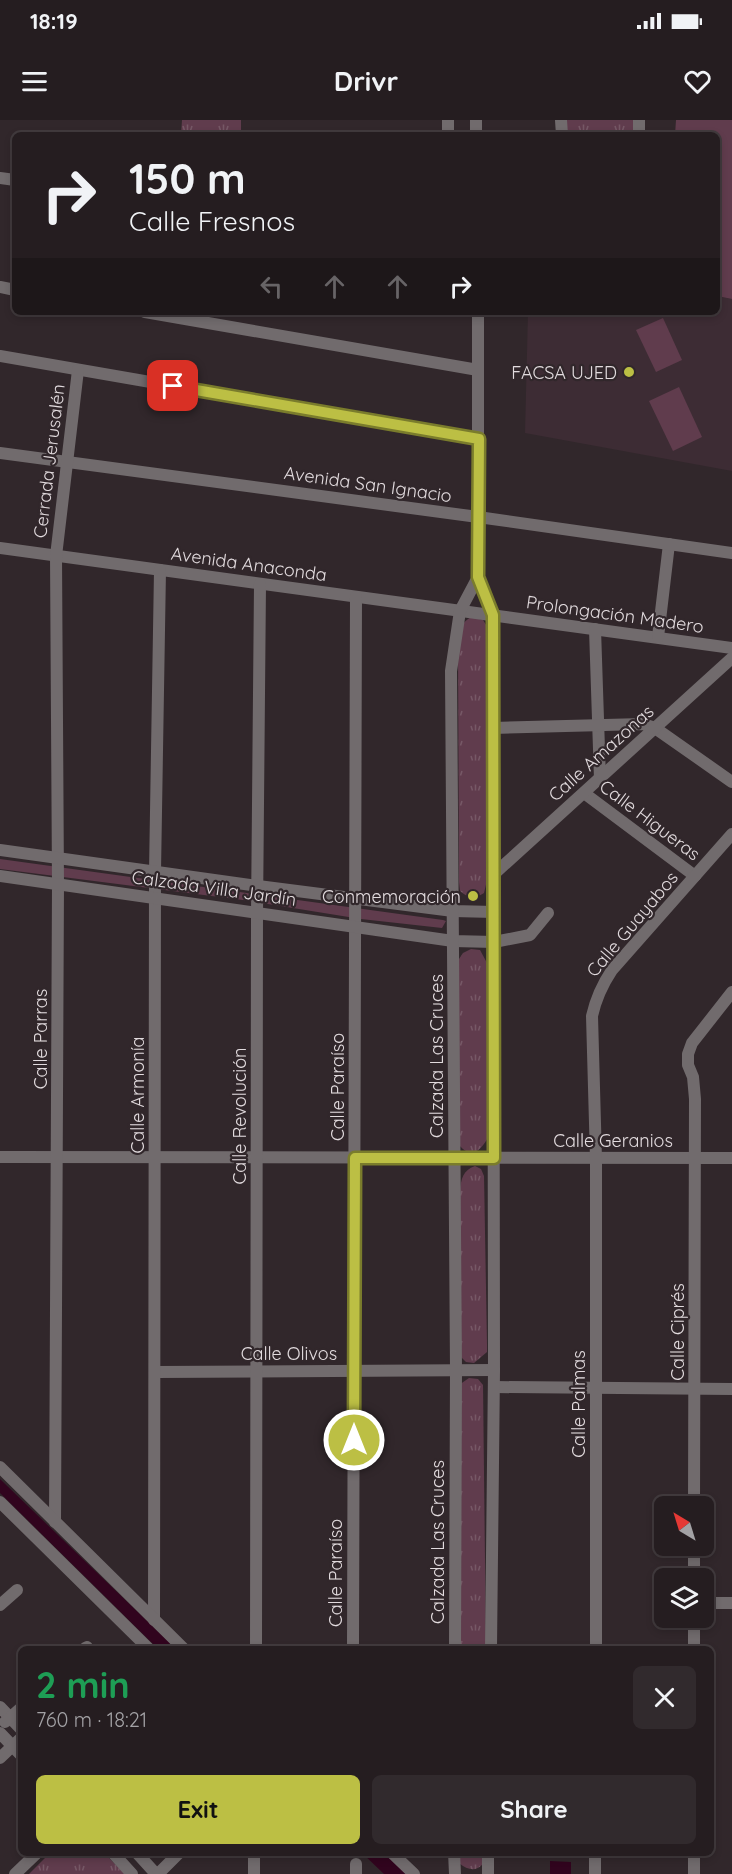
<!DOCTYPE html>
<meta charset="utf-8">
<style>
:root{--surface:#251d20;--page:#312a2d;--text:#f1f3f6;--muted:#a3a2a5;--line:#423b3e;--accent:#bcbf44}
body{margin:0;font-family:Quicksand,sans-serif;background:var(--page);color:var(--text);height:100vh;display:flex;flex-direction:column;font-size:22px;white-space:nowrap}
*{box-sizing:border-box;margin:0}
p{font-size:20px;color:var(--muted)}
.icon{flex:none;width:33px;height:33px;fill:none;stroke:currentColor;stroke-width:2;stroke-linecap:round;stroke-linejoin:round}
.map{position:relative;flex:1;overflow:hidden}
.sheet{position:absolute;left:18px;top:1526px;width:696px;height:210px;display:flex;flex-direction:column;background:var(--surface);border-radius:9px;box-shadow:0 3px 9px #0003,0 0 0 2px var(--line)}
.sheet>*{flex:none}
.banner{position:absolute;left:12px;top:12px;width:708px;height:183px;border-radius:9px;box-shadow:0 3px 9px #0003,0 0 0 2px var(--line);background:#251d20;color:var(--text);overflow:hidden}
.needle{width:39px;rotate:322deg}
.tools{position:absolute;left:654px;top:1376px;display:grid;gap:12px}
.tools a{display:grid;place-items:center;width:60px;height:60px;border-radius:9px;background:var(--surface);box-shadow:0 3px 9px #0003,0 0 0 2px var(--line);font-size:30px}
.pin{position:absolute;display:grid;place-items:center;width:51px;height:51px;color:#fff;margin:-26px;border-radius:12px;box-shadow:0 3px 9px #0006}
.me{position:absolute;width:66px;margin:-33px;rotate:0deg;stroke-linejoin:round;filter:drop-shadow(0 0 4px #0008)}
.turn{display:flex;align-items:center;gap:21px;height:126px;padding:0 18px;font-size:27px}
.turn .icon{width:78px;height:78px;stroke-width:2.5}
.turn b{display:block;font-size:42px;line-height:51px}
.lanes{display:flex;align-items:center;height:57px;padding:0 18px;background:#0003;justify-content:center;gap:30px;direction:ltr}
.lanes .off{opacity:.35}
.round{display:grid;place-items:center;flex:none;width:63px;height:63px;border-radius:9px;background:var(--page)}
.summary{display:flex;align-items:center;justify-content:space-between;height:102px;padding:0 18px}
h1{font-size:36px;font-weight:700;line-height:45px;color:#1e9e55}
.button{display:flex;gap:12px;margin-top:auto;padding:12px 18px}
.button a{flex:1;height:69px;border-radius:9px;background:var(--accent);color:#111;font-size:24px;font-weight:700;line-height:69px;text-align:center}
.button a+a{background:var(--page);color:var(--text)}
.status{display:flex;justify-content:space-between;align-items:center;height:42px;padding:0 30px;background:var(--surface);direction:ltr}
.status svg{height:16px;fill:currentColor}
header{display:flex;justify-content:space-between;align-items:center;height:78px;padding:0 18px;background:var(--surface);font-size:27px;font-weight:700}
.map>svg:first-child{display:block}
.built{fill:#3d2c34}
.grass{fill:#603c4d}
.park{fill:url(#park-tufts)}
.water{fill:#31041e}
.lines{fill:none;stroke-linecap:round;stroke-linejoin:round}
.minor{stroke:#716b6d;stroke-width:12}
.tertiary{stroke:#716b6d;stroke-width:12}
.route-casing{stroke:#7a7c2c;stroke-width:15}
.route{stroke:#bcbf44;stroke-width:10}
.poi-dot{fill:#bcbf44;stroke:#31272b;stroke-width:2}
.labels{text-anchor:middle;dominant-baseline:central;stroke-width:4.5;stroke-linejoin:round;paint-order:stroke}
.poi-label{font-size:18px;fill:#e2dbde;stroke:#31272b;text-anchor:end}
.street-label{font-size:18px;fill:#e2dbde;stroke:#31272b}
</style>
<div class="status"><b>18:19</b><svg viewBox="0 0 49 12"><path d="M0 12V9h3v3zM5 12V6h3v6zM10 12V3h3v9zM15 12V0h3v12zM26 1h20v11H26zM47 4h2v5h-2z"/></svg></div>
<header><svg class="icon" aria-label="menu" viewBox="0 0 24 24"><path d="M4 6h16M4 12h16M4 18h16"/></svg>Drivr<svg class="icon" aria-label="heart" viewBox="0 0 24 24"><path d="M12 20l-8-8c-3-5 5-10 8-4 3-6 11-1 8 4z"/></svg></header>
<div class="map">
<svg width="732" height="1754" viewBox="0 0 732 1754">
<defs>
<pattern id="park-tufts" width="24" height="20" patternUnits="userSpaceOnUse" patternTransform="scale(1.5)"><rect width="24" height="20" fill="#603c4d"/><path d="M3 7l-1-3M5 7V3M7 7l1-3M15 17l-1-3M17 17v-4M19 17l1-3" fill="none" stroke="#765866"/></pattern>
</defs>
<rect width="100%" height="100%" fill="#31272b"/>
<!-- built -->
<polygon class="built" points="717,176 732,179 732,351 525,313 528,192 717,192"/>
<!-- grass -->
<g class="grass">
<polygon points="676,0 732,0 732,179 717,176 717,15 675,15"/>
<polygon points="663,198 682,240 656,252 636,210"/>
<polygon points="679,267 702,317 673,331 649,281"/>
<polygon points="0,739 443,800 446,801 442,808 361,799 243,780 0,749"/>
</g>
<!-- park -->
<g class="park">
<polygon points="182,0 241,0 241,15 181,15"/>
<polygon points="567,0 635,0 634,15 567,15"/>
<path d="M471,497L483,500L488,508L489,752L484,773C475,779 469,779 460,771L459,762L458,523C460,512 460,503 471,497Z"/>
<path d="M471,829L480,830L487,843L489,1016C481,1030 472,1040 459,1025V839L463,833Z"/>
<path d="M475,1046L481,1049L484,1056L487,1225V1232L474,1243L466,1242L461,1237L460,1071C461,1059 463,1050 475,1046Z"/>
<polygon points="469,1258 478,1259 483,1265 486,1528 457,1528 456,1267"/>
<polygon points="51,1732 104,1733 125,1754 29,1754"/>
<path d="M459,1733H487C484,1750 472,1754 459,1743Z"/>
</g>
<!-- water -->
<g class="water">
<polygon points="0,1359 175,1528 157,1528 0,1373"/>
<polygon points="362,1733 387,1733 409,1754 384,1754"/>
<polygon points="550,1741 571,1742 571,1754 550,1754"/>
</g>
<g class="lines">
<!-- minor -->
<g class="minor">
<polyline points="448,0 448,15"/>
<polyline points="561,0 562,15"/>
<polyline points="639,15 639,0"/>
<polyline points="0,58 15,60"/>
<polyline points="0,167 15,170"/>
<polyline points="145,192 478,250"/>
<polyline points="0,236 479,319"/>
<polyline points="0,333 478,397"/>
<polyline points="0,428 732,528"/>
<polyline points="595,509 600,659"/>
<polyline points="658,517 669,424"/>
<polyline points="493,608 643,604 655,608 732,662"/>
<polyline points="584,673 695,756"/>
<polyline points="494,754 732,538"/>
<polyline points="494,822 530,815 548,793"/>
<polyline points="0,1037 732,1038"/>
<polyline points="156,1252 494,1250"/>
<polyline points="494,1267 732,1269"/>
<polyline points="0,1382 148,1528"/>
<polyline points="694,1386 695,979 693,957 688,945 688,934 692,923 732,872"/>
<polyline points="55,1402 58,764 56,436 78,250"/>
<polyline points="694,1458 694,1425"/>
<polyline points="704,1483 732,1483"/>
<polyline points="0,1485 17,1470"/>
<polyline points="694,1497 694,1528"/>
<polyline points="154,1500 155,752 160,450"/>
<polyline points="85,1528 87,1527"/>
<polyline points="256,1528 257,793 260,464"/>
<polyline points="353,1528 356,477"/>
<path d="M596,1528V1039L592,896C596,878 602,865 612,850L732,714"/>
<polyline points="0,1587 21,1609"/>
<polyline points="5,1602 21,1588"/>
<polyline points="0,1613 21,1635"/>
<polyline points="0,1638 21,1618"/>
<polyline points="112,1732 132,1754"/>
<polyline points="136,1732 156,1754"/>
<polyline points="15,1754 38,1732"/>
<polyline points="158,1754 180,1732"/>
<polyline points="254,1754 254,1732"/>
<polyline points="356,1754 356,1744"/>
<polyline points="595,1754 595,1732"/>
<polyline points="694,1754 694,1732"/>
</g>
<!-- tertiary -->
<g class="tertiary">
<polyline points="476,0 476,15"/>
<polyline points="478,192 478,457 493,495 494,1250 491,1528"/>
<polyline points="478,397 732,433"/>
<polyline points="0,730 258,766 453,791 494,792"/>
<polyline points="0,756 453,821 494,822"/>
<polyline points="0,1347 183,1528"/>
<polyline points="455,1528 456,1250 451,551 460,491 478,457"/>
<polyline points="391,1732 414,1754"/>
<polyline points="454,1732 455,1754"/>
<polyline points="488,1754 488,1732"/>
</g>
</g>
<g class="lines">
<!-- route casing -->
<g class="route-casing">
<polyline id="route" points="173,266 479,319 478,457 493,495 494,1038 355,1038 354,1320"/>
</g>
<!-- route -->
<use href="#route" class="route"/>
</g>
<!-- markers -->
<g class="poi-dot">
<circle cx="629" cy="252" r="6"/>
<circle cx="473" cy="776" r="6"/>
</g>
<g class="labels">
<!-- poi labels -->
<g class="poi-label">
<text x="617" y="252">FACSA UJED</text>
<text x="461" y="776">Conmemoración</text>
</g>
<!-- street labels -->
<g class="street-label">
<text transform="translate(49 341) rotate(-83)">Cerrada Jerusalén</text>
<text transform="translate(368 364) rotate(8)">Avenida San Ignacio</text>
<text transform="translate(249 444) rotate(8)">Avenida Anaconda</text>
<text transform="translate(615 494) rotate(8)">Prolongación Madero</text>
<text transform="translate(601 633) rotate(-42)">Calle Amazonas</text>
<text transform="translate(650 700) rotate(37)">Calle Higueras</text>
<text transform="translate(214 768) rotate(8)">Calzada Villa Jardín</text>
<text transform="translate(632 804) rotate(-50)">Calle Guayabos</text>
<text transform="translate(40 919) rotate(-90)">Calle Parras</text>
<text transform="translate(436 936) rotate(-90)">Calzada Las Cruces</text>
<text transform="translate(337 967) rotate(-90)">Calle Paraíso</text>
<text transform="translate(137 975) rotate(-90)">Calle Armonía</text>
<text transform="translate(239 996) rotate(-90)">Calle Revolución</text>
<text x="613" y="1020">Calle Geranios</text>
<text transform="translate(677 1212) rotate(-90)">Calle Ciprés</text>
<text x="289" y="1233">Calle Olivos</text>
<text transform="translate(578 1284) rotate(-90)">Calle Palmas</text>
<text transform="translate(437 1422) rotate(-90)">Calzada Las Cruces</text>
<text transform="translate(335 1453) rotate(-90)">Calle Paraíso</text>
</g>
</g>
</svg>
<div class="tools">
<a><svg class="needle" viewBox="-14 -14 28 28"><path d="M0-13l5 13h-10z" fill="#e53935"/><path d="M0 13l5-13h-10z" fill="#a3a2a5"/></svg></a>
<a><svg class="icon" aria-label="layers" viewBox="0 0 24 24"><path d="M12 4l9 5-9 5-9-5zM3 14l9 5 9-5"/></svg></a>
</div>
<div class="pin" style="left:173px;top:266px;background:#d93025"><svg class="icon" aria-label="arrive" viewBox="0 0 24 24"><path d="M6 21V4h12l-3 4 3 4H6"/></svg></div>
<svg class="me" style="left:354px;top:1320px" viewBox="-20 -20 40 40"><circle r="17" fill="#bcbf44" stroke="#fff" stroke-width="3"/><path d="M0-11L8 9 0 5-8 9z" fill="#fff"/></svg>
<div class="banner">
<div class="turn"><svg class="icon" aria-label="right" viewBox="0 0 24 24"><path d="M7 20v-9h11M14 6l5 5-5 5"/></svg><div><b>150 m</b>Calle Fresnos</div></div>
<div class="lanes"><svg class="icon off" aria-label="left" viewBox="0 0 24 24"><path d="M17 20v-9H6M10 6l-5 5 5 5"/></svg><svg class="icon off" aria-label="ahead" viewBox="0 0 24 24"><path d="M12 20V5M6 11l6-6 6 6"/></svg><svg class="icon off" aria-label="ahead" viewBox="0 0 24 24"><path d="M12 20V5M6 11l6-6 6 6"/></svg><svg class="icon" aria-label="right" viewBox="0 0 24 24"><path d="M7 20v-9h11M14 6l5 5-5 5"/></svg></div>
</div>
<section class="sheet">
<div class="summary"><div><h1>2 min</h1><p>760 m · 18:21</p></div><a class="round"><svg class="icon" aria-label="close" viewBox="0 0 24 24"><path d="M6 6l12 12M18 6L6 18"/></svg></a></div>
<div class="button"><a>Exit</a><a>Share</a></div>
</section>
</div>
